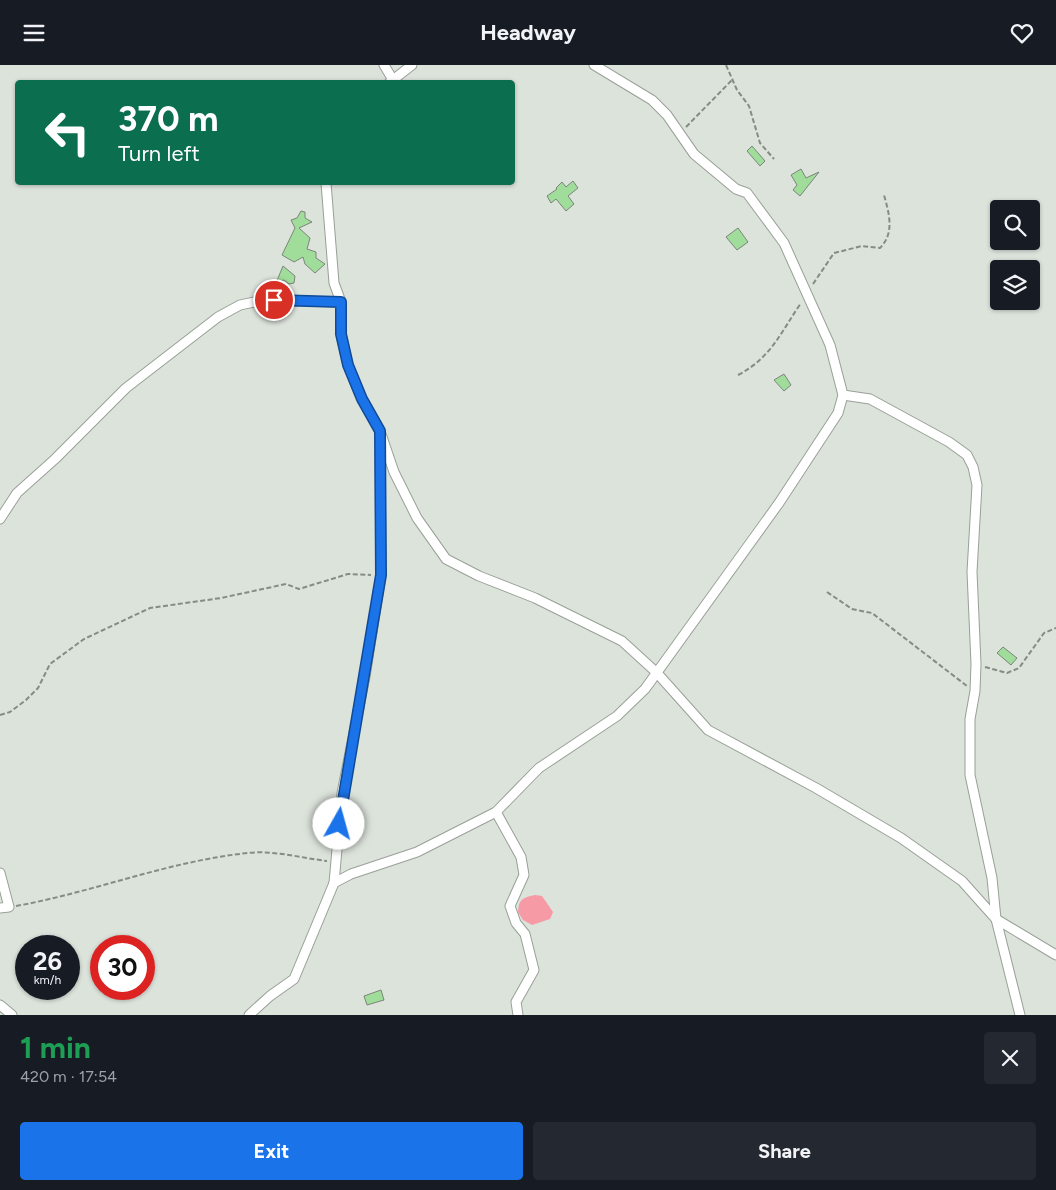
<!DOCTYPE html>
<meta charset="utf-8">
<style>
:root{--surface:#171b24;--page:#242831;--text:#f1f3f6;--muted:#9ea1a6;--accent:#1a73e8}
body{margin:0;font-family:Figtree,sans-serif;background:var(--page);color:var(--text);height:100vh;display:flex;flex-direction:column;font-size:19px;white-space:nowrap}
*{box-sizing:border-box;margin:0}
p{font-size:16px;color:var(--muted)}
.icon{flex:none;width:28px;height:28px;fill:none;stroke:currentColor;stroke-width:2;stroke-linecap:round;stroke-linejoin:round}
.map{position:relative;height:950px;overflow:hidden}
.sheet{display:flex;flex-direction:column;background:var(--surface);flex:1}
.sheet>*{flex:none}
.banner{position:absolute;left:15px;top:15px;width:500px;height:105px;border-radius:5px;box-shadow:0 1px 4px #0004;background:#0b6e4f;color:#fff;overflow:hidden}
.buttons{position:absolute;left:990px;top:135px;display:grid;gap:10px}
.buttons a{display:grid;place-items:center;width:50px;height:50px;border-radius:5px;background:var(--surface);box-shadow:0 1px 4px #0004;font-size:25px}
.speed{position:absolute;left:15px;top:870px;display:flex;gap:10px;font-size:25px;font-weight:700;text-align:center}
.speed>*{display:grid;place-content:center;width:65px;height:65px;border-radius:50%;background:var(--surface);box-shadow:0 1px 4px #0004;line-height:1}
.speed small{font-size:12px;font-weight:400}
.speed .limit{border:8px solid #d22;background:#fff;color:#111}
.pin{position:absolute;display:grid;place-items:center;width:42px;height:42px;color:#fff;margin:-21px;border:2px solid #fff;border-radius:50%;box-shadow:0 1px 5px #0007}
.me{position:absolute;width:55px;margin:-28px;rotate:7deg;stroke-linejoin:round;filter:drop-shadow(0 0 4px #0008)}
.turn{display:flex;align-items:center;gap:18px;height:105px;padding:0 20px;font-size:22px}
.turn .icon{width:65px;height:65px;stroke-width:2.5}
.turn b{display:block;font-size:35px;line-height:42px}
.round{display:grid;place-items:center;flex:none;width:52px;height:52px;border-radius:5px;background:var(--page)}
.headline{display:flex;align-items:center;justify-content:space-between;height:85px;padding:0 20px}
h1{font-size:30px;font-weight:700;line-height:38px;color:#1e9e55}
.action{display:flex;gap:10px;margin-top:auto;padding:10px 20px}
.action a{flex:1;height:58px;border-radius:5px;background:var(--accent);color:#fff;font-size:20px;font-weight:700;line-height:58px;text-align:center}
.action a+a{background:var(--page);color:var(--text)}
header{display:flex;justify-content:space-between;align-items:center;height:65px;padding:0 20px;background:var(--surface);font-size:22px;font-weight:700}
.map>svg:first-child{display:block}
.water{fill:#f69aa6}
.building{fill:#a0dd9b;stroke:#7d847c}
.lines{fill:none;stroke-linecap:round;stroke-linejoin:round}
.minor-casing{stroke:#98a097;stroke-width:11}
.path{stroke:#868b86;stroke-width:2;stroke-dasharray:5 2.5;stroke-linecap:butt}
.minor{stroke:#fff;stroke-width:9}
.route-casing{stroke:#114b97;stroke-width:12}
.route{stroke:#1a73e8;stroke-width:9}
</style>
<header><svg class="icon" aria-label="menu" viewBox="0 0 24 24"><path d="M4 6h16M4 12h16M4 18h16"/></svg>Headway<svg class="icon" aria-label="heart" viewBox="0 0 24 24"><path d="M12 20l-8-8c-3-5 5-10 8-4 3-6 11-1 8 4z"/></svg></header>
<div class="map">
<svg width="1056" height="950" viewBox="0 0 1056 950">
<rect width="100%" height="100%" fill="#dce3db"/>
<!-- water -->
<path class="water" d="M535,830L542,831L553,847L550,854L532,860L523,855L518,847C519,834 522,833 535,830Z"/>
<!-- building -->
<g class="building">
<polygon points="752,81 765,96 760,101 747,86"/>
<polygon points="801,104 806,113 819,107 800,131 793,125 797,120 791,110"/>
<polygon points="573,116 578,123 568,131 574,139 566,146 556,134 551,138 547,131 557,124 556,123 562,117 566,122"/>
<polygon points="301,146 305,147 305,153 312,157 299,163 310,173 307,184 316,187 316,193 325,199 315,208 305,199 303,192 294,197 282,190 295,163 291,155 297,153"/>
<polygon points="738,163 748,177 737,185 726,172"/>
<polygon points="283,201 295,211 294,218 289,219 284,215 276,218"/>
<polygon points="784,309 791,320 784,326 774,315"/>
<polygon points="1003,582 1017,593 1011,600 997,588"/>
<polygon points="381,925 384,935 367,940 364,931"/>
</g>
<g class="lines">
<!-- minor casing -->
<g class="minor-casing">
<g id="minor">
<polyline points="384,0 393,15"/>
<polyline points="389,18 412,0"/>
<polyline points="326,118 334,218 341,237 341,269 348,300 362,334 380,366 394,407 417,453 446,494 479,511 535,533 622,576 657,608 708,665 816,723 901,773 962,816 996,854"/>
<polyline points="843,330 870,334 949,377 967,390 973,402 977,420 972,507 976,599 975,626 970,654 970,710 992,813 996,854"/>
<polyline points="0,454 17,428 55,394 126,323 218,252 240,240 263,235 341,237"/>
<polyline points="496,747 521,792 524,810 510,841 516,858 525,869 534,905 516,937 518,950"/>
<polyline points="0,808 9,842 0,843"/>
<polyline points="334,818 351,809 417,787 496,747 539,703 617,651 645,624 779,438 838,348 843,330 830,280 784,178 747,128 736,124 694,89 667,50 652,35 594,0"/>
<polyline points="0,940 12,950"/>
<polyline points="249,950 270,931 294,914 334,818 342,728 365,612 381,510 380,373"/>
<polyline points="1020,950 996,854 1056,890"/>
</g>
</g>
<!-- path -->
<g class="path">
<polyline points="726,0 737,25 749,41 760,78 774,94"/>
<polyline points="686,62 732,15"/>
<path d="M813,219L834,188L862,181L880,183C895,168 889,148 884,130"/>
<path d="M738,310C771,293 781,267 801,238"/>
<polyline points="827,527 852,544 872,548 967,621"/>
<polyline points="985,602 1007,608 1019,603 1044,568 1056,563"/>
<polyline points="0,650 10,647 26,635 38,623 50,599 84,574 150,543 221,533 286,519 299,524 348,509 371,510"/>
<path d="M16,841C94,827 169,796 248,788C274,785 301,793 327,796"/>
</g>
<!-- minor -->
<use href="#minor" class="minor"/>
</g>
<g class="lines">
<!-- route casing -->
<g class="route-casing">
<polyline id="route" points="274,235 341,237 341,269 348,300 362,334 380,366 381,510 339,759"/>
</g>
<!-- route -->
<use href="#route" class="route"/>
</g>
</svg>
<div class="buttons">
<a><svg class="icon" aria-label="search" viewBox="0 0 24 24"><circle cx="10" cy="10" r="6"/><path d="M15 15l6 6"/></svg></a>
<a><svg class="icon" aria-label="layers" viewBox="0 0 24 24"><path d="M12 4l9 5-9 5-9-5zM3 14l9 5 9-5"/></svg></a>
</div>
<div class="speed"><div>26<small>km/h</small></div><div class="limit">30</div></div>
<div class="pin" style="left:274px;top:235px;background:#d93025"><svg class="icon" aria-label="arrive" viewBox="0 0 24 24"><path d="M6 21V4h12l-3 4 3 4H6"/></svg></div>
<svg class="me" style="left:339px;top:759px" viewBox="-20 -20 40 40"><circle r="19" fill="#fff"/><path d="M0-13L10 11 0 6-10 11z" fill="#1a73e8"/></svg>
<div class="banner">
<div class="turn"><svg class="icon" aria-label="left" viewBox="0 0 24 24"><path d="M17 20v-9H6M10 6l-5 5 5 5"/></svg><div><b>370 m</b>Turn left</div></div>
</div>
</div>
<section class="sheet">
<div class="headline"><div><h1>1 min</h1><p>420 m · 17:54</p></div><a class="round"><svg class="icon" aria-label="close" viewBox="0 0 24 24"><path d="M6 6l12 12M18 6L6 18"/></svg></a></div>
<div class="action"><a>Exit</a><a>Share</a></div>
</section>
